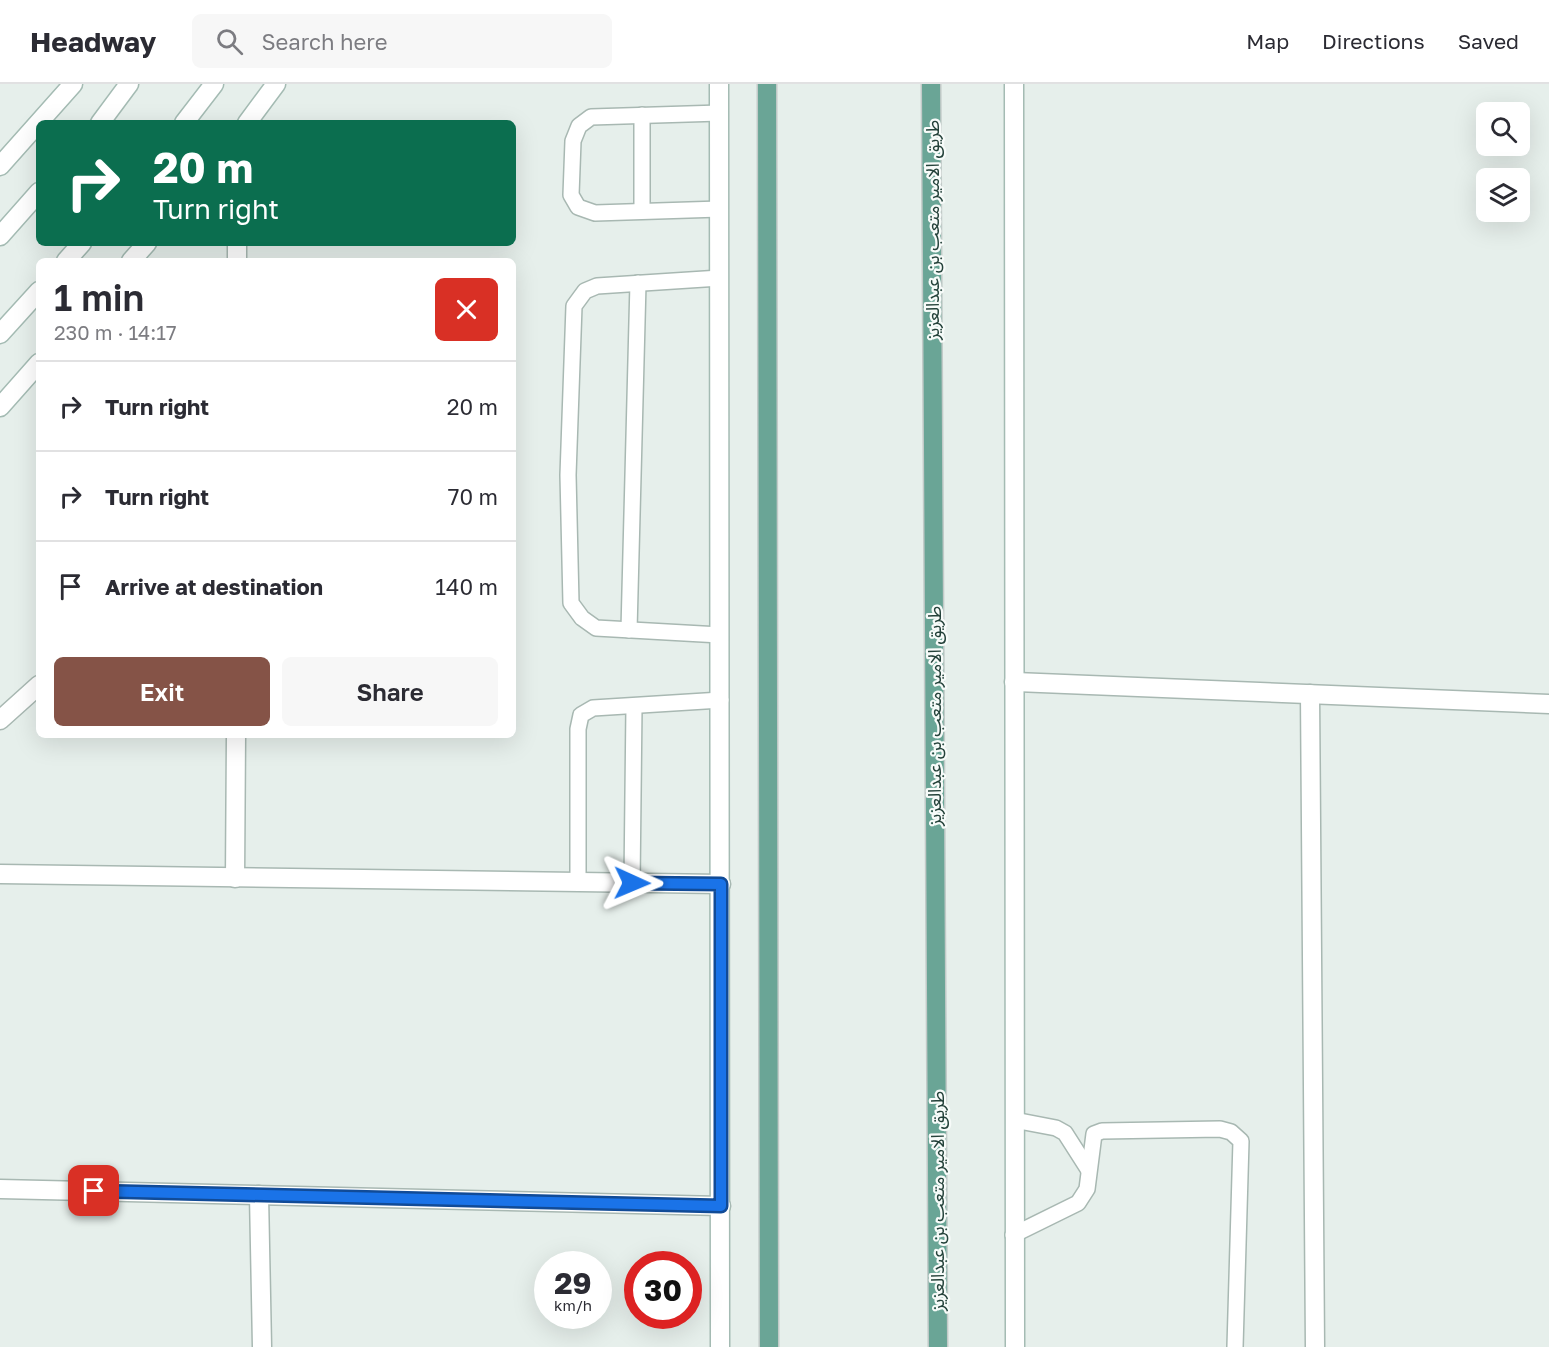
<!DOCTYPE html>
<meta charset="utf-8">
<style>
:root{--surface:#fff;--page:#f7f7f7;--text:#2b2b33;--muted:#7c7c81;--line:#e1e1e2;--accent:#855347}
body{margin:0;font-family:"Golos Text","Noto Sans Arabic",sans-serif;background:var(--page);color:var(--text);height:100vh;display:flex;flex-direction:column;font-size:22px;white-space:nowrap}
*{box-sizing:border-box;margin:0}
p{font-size:20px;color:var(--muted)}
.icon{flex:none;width:33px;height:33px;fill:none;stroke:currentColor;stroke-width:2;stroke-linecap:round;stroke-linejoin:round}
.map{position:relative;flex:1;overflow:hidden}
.panel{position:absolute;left:36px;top:174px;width:480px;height:480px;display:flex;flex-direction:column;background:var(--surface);border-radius:9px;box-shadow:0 6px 24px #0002}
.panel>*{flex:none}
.top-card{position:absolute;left:36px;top:36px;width:480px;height:126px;border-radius:9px;box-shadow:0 6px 24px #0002;background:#0b6e4f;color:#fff;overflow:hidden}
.tools{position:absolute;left:1476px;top:18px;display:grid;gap:12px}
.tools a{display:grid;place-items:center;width:54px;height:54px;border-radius:9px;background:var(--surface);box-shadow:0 6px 24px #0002;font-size:30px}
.speed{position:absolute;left:534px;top:1167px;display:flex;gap:12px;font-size:30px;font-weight:700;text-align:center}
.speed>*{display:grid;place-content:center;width:78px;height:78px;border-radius:50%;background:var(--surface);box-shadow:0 6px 24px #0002;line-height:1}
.speed small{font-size:15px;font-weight:400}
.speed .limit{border:9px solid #d22;background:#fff;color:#111}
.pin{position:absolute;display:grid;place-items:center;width:51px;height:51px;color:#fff;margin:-26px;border-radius:12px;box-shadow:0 3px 9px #0006}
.me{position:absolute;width:66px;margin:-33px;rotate:91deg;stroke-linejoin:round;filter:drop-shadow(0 0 4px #0008)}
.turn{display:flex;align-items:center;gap:21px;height:126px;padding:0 18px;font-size:27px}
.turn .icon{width:78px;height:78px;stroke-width:2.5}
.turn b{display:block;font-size:42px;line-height:51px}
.round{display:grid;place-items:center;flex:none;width:63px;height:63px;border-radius:9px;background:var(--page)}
.head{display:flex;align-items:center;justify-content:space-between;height:102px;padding:0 18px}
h1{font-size:36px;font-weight:600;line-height:45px}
.action{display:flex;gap:12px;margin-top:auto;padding:12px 18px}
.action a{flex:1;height:69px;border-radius:9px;background:var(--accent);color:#fff;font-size:24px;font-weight:600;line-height:69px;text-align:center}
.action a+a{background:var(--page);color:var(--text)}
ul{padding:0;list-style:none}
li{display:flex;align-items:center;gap:18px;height:90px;padding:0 18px;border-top:2px solid var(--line)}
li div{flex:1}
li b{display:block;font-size:22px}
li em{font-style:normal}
header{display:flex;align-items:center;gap:36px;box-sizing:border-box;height:84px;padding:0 30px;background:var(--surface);border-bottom:2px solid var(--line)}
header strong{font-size:28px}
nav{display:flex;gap:33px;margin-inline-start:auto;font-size:21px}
.search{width:420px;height:54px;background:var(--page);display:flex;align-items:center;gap:15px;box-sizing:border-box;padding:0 21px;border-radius:9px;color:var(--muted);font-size:22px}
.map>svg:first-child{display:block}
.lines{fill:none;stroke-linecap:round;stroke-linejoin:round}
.lane-casing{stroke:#a8b8b2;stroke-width:18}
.street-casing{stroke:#a8b8b2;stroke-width:21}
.secondary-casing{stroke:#a4bbb3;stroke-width:21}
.primary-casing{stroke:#c2cac8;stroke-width:21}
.lane{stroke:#fff;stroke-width:15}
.street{stroke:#fff;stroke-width:18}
.secondary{stroke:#fff;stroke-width:18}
.primary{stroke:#6aa596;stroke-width:18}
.route-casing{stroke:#114b97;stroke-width:15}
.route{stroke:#1a73e8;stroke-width:10}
.labels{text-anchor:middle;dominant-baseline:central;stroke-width:4.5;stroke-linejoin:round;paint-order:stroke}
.street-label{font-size:18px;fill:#24423a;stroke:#f7fbf9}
</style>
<header>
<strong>Headway</strong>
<div class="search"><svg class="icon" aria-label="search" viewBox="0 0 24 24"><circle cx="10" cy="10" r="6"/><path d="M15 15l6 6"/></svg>Search here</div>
<nav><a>Map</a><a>Directions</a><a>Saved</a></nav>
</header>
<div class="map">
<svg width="1549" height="1263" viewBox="0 0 1549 1263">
<rect width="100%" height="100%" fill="#e6efeb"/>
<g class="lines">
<!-- lane casing -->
<g class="lane-casing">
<g id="lane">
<polyline points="720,29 591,33 579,42 573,57 571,111 578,123 595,129 720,125"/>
<polyline points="642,31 642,127"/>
<polyline points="720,194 597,202 585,207 574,222 568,391 571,519 582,534 596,544 720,551"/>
<polyline points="629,546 638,199"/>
<polyline points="578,798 578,645 581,631 593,624 721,616"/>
<polyline points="632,799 634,622"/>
<polyline points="1014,1036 1056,1044 1065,1049 1088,1085"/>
<polyline points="1013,1151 1078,1119 1087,1105 1094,1050 1102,1047 1220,1045 1231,1048 1241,1057 1235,1263"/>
</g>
</g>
<!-- street casing -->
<g class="street-casing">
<g id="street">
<polyline points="237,177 237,159"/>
<polyline points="1014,598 1549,620"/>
<polyline points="1310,610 1315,1263"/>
<polyline points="0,636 39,601"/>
<polyline points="0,790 721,800"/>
<polyline points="235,794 236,651"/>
<polyline points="0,1105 721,1122"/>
<polyline points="259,1111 262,1263"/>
</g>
</g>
<!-- secondary casing -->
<g class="secondary-casing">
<g id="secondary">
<polyline points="719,0 720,1263"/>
<polyline points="1014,0 1015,1263"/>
<polyline points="100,39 129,0"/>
<polyline points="184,39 214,0"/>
<polyline points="247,39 276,0"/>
<polyline points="0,82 73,0"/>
<polyline points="0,152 39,108"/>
<polyline points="66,177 82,159"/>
<polyline points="131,177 147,159"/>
<polyline points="0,250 39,207"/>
<polyline points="0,323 39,279"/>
</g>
</g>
<!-- primary casing -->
<g class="primary-casing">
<g id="primary">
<polyline points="767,0 769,1263"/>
<polyline points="931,0 938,1263"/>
</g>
</g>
<!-- lane -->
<use href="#lane" class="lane"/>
<!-- street -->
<use href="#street" class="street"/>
<!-- secondary -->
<use href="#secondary" class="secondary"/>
<!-- primary -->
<use href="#primary" class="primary"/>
</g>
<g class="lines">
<!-- route casing -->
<g class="route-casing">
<polyline id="route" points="94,1107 721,1122 721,800 632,799"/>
</g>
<!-- route -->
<use href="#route" class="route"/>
</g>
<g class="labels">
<!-- street labels -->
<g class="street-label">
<text transform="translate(932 146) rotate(-90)">طريق الامير متعب بن عبدالعزيز</text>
<text transform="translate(934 632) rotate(-90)">طريق الامير متعب بن عبدالعزيز</text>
<text transform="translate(937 1117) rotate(-90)">طريق الامير متعب بن عبدالعزيز</text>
</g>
</g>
</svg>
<div class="tools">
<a><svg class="icon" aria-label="search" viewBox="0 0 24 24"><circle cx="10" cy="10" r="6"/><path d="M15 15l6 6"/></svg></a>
<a><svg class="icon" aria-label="layers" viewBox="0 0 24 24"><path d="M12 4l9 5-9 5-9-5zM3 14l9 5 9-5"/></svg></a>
</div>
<div class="speed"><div>29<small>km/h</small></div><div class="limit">30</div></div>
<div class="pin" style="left:94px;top:1107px;background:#d93025"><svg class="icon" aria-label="arrive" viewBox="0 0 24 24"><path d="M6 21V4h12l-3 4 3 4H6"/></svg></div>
<svg class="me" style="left:632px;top:799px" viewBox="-20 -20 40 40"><path d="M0-17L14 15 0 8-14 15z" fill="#1a73e8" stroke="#fff" stroke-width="4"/></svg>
<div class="top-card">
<div class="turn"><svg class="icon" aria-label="right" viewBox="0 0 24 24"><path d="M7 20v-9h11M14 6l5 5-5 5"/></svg><div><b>20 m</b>Turn right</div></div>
</div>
<section class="panel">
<div class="head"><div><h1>1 min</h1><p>230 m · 14:17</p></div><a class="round" style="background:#d93025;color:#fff"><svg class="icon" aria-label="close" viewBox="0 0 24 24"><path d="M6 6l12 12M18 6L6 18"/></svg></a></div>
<ul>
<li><svg class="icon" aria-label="right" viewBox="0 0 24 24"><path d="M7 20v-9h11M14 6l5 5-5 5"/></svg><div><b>Turn right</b></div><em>20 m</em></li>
<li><svg class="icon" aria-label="right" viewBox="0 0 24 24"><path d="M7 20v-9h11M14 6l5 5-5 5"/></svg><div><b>Turn right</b></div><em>70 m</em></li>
<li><svg class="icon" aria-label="arrive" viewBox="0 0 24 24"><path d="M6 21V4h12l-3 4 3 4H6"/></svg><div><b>Arrive at destination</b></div><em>140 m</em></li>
</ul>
<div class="action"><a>Exit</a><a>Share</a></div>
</section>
</div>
